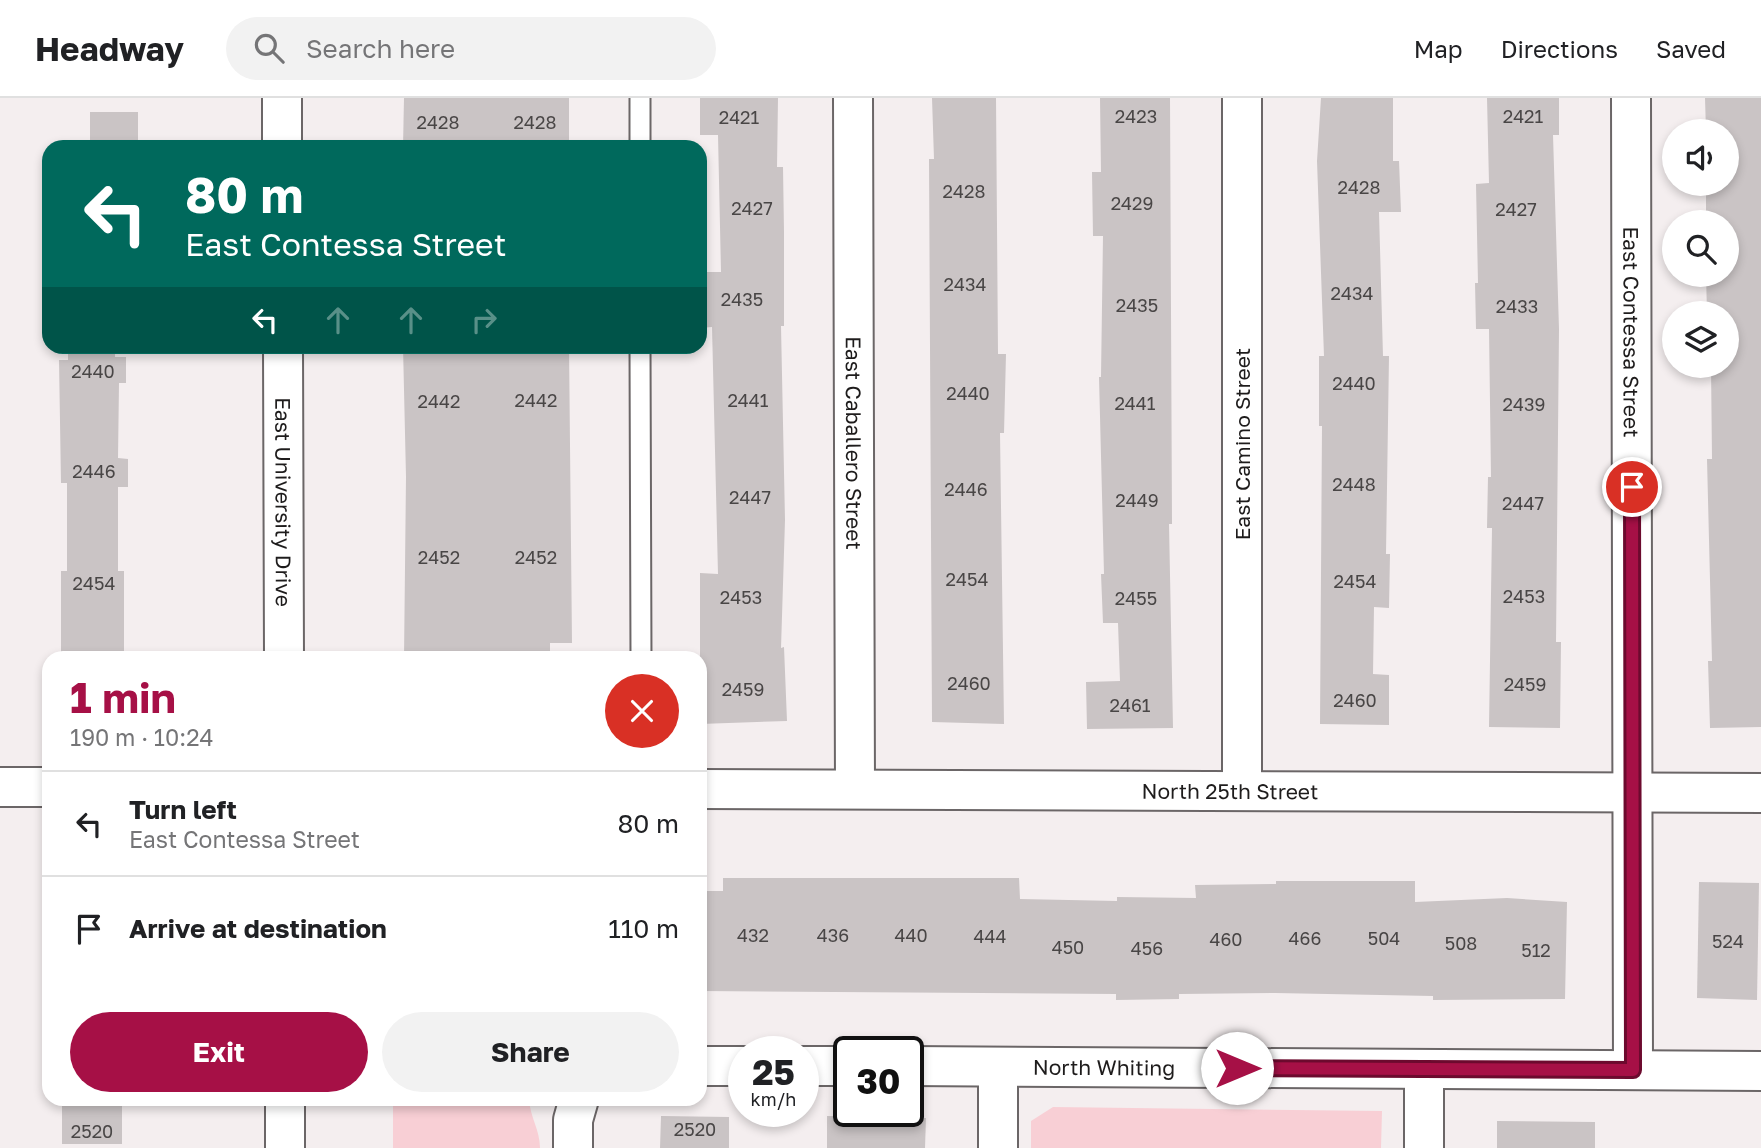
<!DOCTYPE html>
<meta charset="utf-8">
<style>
:root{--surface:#fff;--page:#f2f2f2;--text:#202124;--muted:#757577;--line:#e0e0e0;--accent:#a61046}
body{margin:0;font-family:"Golos Text",sans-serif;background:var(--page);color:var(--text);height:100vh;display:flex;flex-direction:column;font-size:26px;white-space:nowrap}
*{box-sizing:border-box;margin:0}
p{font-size:23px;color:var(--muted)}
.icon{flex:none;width:38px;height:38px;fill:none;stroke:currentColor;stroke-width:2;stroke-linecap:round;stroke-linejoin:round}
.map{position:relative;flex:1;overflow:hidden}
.details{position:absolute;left:42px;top:553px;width:665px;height:455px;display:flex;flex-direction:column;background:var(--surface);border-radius:21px;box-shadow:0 4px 10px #0003}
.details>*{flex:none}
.hud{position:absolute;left:42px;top:42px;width:665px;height:214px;border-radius:21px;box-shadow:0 4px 10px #0003;background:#00695c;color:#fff;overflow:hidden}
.tools{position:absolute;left:1662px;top:21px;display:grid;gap:14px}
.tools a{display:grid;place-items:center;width:77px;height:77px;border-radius:50%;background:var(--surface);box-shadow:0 4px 10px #0003;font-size:35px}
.speed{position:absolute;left:728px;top:938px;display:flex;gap:14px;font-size:35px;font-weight:700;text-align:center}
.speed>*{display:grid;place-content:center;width:91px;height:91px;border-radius:50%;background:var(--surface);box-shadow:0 4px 10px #0003;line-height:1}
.speed small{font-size:18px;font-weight:400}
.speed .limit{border:4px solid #111;border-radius:10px;background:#fff;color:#111}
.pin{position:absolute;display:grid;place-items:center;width:60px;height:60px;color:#fff;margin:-30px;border:4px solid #fff;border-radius:50%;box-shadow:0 2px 7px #0007}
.me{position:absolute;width:77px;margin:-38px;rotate:90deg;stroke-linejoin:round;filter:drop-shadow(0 0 5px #0008)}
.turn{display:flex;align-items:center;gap:24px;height:147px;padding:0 28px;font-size:32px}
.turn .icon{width:91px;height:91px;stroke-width:2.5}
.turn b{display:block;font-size:49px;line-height:60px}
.lanes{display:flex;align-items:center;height:66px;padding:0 28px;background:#0003;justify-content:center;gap:35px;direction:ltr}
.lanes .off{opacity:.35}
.round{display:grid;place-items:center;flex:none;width:74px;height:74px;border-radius:37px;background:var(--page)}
.head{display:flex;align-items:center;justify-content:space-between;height:119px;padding:0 28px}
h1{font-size:42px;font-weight:700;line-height:52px;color:var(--accent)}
.button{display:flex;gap:14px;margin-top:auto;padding:14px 28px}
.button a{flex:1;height:80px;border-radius:42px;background:var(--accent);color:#fff;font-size:28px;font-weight:700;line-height:80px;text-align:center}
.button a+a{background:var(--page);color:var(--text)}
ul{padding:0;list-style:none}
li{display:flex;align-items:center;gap:21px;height:105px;padding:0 28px;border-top:2px solid var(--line)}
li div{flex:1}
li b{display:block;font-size:26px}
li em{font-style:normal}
header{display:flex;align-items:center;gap:42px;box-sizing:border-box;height:98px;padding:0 35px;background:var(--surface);border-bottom:2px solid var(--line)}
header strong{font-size:33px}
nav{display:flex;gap:38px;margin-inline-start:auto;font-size:24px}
.search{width:490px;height:63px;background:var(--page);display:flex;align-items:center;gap:18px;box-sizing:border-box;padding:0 24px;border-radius:38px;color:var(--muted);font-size:26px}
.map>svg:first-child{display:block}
.green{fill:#f8cfd5}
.building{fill:#cac4c5}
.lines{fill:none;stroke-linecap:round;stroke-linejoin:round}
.lane-casing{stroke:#6b6667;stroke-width:23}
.street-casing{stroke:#6b6667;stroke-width:42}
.secondary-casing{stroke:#6b6667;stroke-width:42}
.lane{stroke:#fff;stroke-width:19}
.street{stroke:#fff;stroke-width:38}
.secondary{stroke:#fff;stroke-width:38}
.route-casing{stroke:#6c0a2e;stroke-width:18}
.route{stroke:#a61046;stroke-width:12}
.labels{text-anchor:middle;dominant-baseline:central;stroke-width:5;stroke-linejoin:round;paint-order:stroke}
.number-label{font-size:18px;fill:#494646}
.street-label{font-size:21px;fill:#1e1c1c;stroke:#fff}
</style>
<header>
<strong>Headway</strong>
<div class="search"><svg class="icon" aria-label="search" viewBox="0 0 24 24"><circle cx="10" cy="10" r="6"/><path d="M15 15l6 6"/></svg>Search here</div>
<nav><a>Map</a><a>Directions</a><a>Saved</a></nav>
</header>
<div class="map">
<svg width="1761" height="1050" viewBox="0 0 1761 1050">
<rect width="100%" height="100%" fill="#f4eeef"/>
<!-- green -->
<g class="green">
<path d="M393,1001H529C530,1019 540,1032 540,1050H393Z"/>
<polygon points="1053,1009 1382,1013 1381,1050 1031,1050 1031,1023"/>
</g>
<!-- building -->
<g class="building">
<polygon points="404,0 569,0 569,49 403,49"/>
<polygon points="700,0 778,0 777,69 783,69 784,134 784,228 781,228 785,422 781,550 784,549 787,623 700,626 700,475 718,476 712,229 700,230 700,174 721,174 718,37 700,37"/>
<polygon points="932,0 996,0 998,256 1006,256 1004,335 1000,335 1004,626 932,624 929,61 934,61"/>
<polygon points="1100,0 1170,0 1172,426 1169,426 1173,630 1087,631 1086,584 1120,583 1118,525 1103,525 1101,476 1104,476 1099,279 1101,279 1103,138 1093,138 1092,74 1101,74"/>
<polygon points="1321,0 1393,0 1393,63 1399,63 1401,114 1379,114 1383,258 1389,258 1386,456 1390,456 1389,510 1374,509 1373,576 1389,577 1389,627 1320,626 1322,328 1319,328 1319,258 1324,258 1317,63"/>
<polygon points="1487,0 1559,0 1559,37 1553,37 1559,231 1556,544 1561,544 1560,630 1489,629 1492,430 1487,430 1488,379 1491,379 1489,231 1476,231 1475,185 1478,185 1476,86 1489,85"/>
<polygon points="1705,0 1761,0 1761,629 1710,630 1708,563 1712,563 1707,361 1712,361 1711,268 1727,268 1727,215 1707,215 1706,177 1727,177 1727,124 1706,124 1706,86 1727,86 1727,33 1706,33"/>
<rect x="90" y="14" width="48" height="35"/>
<polygon points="68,248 115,248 115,259 126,259 126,285 119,285 118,360 128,361 128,389 118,389 118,473 124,473 124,560 61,560 61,473 67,473 67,385 61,385 59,262 68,262"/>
<polygon points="403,248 569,248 572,545 550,545 550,560 404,560 406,379"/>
<polygon points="723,780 1019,780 1020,801 1117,803 1117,799 1196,800 1195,787 1276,786 1276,783 1415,783 1415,804 1507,800 1567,804 1565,901 1433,902 1433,898 1275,895 1179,896 1179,901 1116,902 1116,896 700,893 700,793 723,793"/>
<polygon points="1699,784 1759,785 1757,902 1697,900"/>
<rect x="62" y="1001" width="60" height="45"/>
<polygon points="661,1018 729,1019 729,1050 660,1050"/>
<polygon points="827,1018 926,1020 925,1050 827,1050"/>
<polygon points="1497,1023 1595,1024 1595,1050 1497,1050"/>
</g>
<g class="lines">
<!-- lane casing -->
<g class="lane-casing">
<g id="lane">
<polyline points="640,0 640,49"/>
<polyline points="640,248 641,560"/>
</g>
</g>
<!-- street casing -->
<g class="street-casing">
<g id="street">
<path id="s1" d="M853,0L855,691"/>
<polyline points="1242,0 1242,693"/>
<path id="s2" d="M1631,0L1633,972"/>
<polyline points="0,689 49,689"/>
<path id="s3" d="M700,691L1761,695"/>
<polyline points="700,968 744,968"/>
<polyline points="803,968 849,968"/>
<path id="s4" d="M908,968L1761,973"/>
<polyline points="998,969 998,1050"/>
<polyline points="1424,971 1424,1050"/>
<polyline points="573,1050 573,1022 579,1001"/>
</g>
</g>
<!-- secondary casing -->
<g class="secondary-casing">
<g id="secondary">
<polyline points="282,0 282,49"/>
<path id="s5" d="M283,248L284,560"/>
<polyline points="285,1001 285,1050"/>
</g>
</g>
<!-- lane -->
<use href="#lane" class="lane"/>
<!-- street -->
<use href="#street" class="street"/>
<!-- secondary -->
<use href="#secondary" class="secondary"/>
</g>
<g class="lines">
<!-- route casing -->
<g class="route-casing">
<polyline id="route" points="1237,970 1633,972 1632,389"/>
</g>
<!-- route -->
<use href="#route" class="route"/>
</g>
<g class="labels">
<!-- number labels -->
<g class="number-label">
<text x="1136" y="18">2423</text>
<text x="1523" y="18">2421</text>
<text x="739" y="19">2421</text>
<text x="438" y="24">2428</text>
<text x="535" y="24">2428</text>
<text x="1359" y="89">2428</text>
<text x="964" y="93">2428</text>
<text x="1132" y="105">2429</text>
<text x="752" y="110">2427</text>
<text x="1516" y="111">2427</text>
<text x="965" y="186">2434</text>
<text x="1352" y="195">2434</text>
<text x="742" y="201">2435</text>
<text x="1137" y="207">2435</text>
<text x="1517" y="208">2433</text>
<text x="93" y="273">2440</text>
<text x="1354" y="285">2440</text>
<text x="968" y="295">2440</text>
<text x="536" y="302">2442</text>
<text x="748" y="302">2441</text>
<text x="439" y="303">2442</text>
<text x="1135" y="305">2441</text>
<text x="1524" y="306">2439</text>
<text x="94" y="373">2446</text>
<text x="1354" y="386">2448</text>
<text x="966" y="391">2446</text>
<text x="750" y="399">2447</text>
<text x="1137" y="402">2449</text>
<text x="1523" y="405">2447</text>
<text x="439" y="459">2452</text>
<text x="536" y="459">2452</text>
<text x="967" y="481">2454</text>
<text x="1355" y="483">2454</text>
<text x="94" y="485">2454</text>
<text x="1524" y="498">2453</text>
<text x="741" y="499">2453</text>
<text x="1136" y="500">2455</text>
<text x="969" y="585">2460</text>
<text x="1525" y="586">2459</text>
<text x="743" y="591">2459</text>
<text x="1355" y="602">2460</text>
<text x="1130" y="607">2461</text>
<text x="753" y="837">432</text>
<text x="833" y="837">436</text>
<text x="911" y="837">440</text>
<text x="990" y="838">444</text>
<text x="1305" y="840">466</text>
<text x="1384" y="840">504</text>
<text x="1226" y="841">460</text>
<text x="1728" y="843">524</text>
<text x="1461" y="845">508</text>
<text x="1068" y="849">450</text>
<text x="1147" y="850">456</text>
<text x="1536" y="852">512</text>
<text x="695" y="1031">2520</text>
<text x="92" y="1033">2520</text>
</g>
<!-- street labels -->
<g class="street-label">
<text stroke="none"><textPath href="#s2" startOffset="234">East Contessa Street</textPath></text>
<text stroke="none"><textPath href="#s1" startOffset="345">East Caballero Street</textPath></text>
<text transform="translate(1242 346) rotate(-90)">East Camino Street</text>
<text stroke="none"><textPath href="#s5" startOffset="156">East University Drive</textPath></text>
<text stroke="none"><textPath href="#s3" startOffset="530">North 25th Street</textPath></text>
<text stroke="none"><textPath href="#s4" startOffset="196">North Whiting</textPath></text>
</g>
</g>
</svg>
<div class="tools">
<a><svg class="icon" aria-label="sound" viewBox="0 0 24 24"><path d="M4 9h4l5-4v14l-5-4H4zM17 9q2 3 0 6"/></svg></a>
<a><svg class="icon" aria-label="search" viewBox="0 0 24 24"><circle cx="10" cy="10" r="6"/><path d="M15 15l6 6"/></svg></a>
<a><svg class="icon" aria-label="layers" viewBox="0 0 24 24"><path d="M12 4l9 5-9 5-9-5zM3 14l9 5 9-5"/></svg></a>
</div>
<div class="speed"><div>25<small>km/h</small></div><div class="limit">30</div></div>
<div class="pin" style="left:1632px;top:389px;background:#d93025"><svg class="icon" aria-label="arrive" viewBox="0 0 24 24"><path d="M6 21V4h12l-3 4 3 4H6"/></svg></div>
<svg class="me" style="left:1237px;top:970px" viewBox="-20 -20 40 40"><circle r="19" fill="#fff"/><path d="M0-13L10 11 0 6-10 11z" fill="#a61046"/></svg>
<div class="hud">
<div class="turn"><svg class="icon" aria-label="left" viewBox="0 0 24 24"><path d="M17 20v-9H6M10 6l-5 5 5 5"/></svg><div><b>80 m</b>East Contessa Street</div></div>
<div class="lanes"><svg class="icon" aria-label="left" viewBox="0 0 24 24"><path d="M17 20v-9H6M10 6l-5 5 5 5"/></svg><svg class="icon off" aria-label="ahead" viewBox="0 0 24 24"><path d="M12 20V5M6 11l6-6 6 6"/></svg><svg class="icon off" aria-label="ahead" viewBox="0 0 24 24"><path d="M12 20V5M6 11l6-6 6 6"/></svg><svg class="icon off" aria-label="right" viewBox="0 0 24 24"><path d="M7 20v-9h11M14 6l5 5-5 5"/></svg></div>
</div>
<section class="details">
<div class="head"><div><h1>1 min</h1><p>190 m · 10:24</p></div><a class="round" style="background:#d93025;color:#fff"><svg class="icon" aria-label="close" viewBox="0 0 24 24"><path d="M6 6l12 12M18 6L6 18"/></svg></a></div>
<ul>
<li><svg class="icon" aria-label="left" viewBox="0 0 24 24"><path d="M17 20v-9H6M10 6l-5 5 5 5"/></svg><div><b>Turn left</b><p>East Contessa Street</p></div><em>80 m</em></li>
<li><svg class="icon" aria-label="arrive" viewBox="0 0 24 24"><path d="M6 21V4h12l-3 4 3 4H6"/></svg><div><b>Arrive at destination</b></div><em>110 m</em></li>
</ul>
<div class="button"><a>Exit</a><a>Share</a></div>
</section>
</div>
